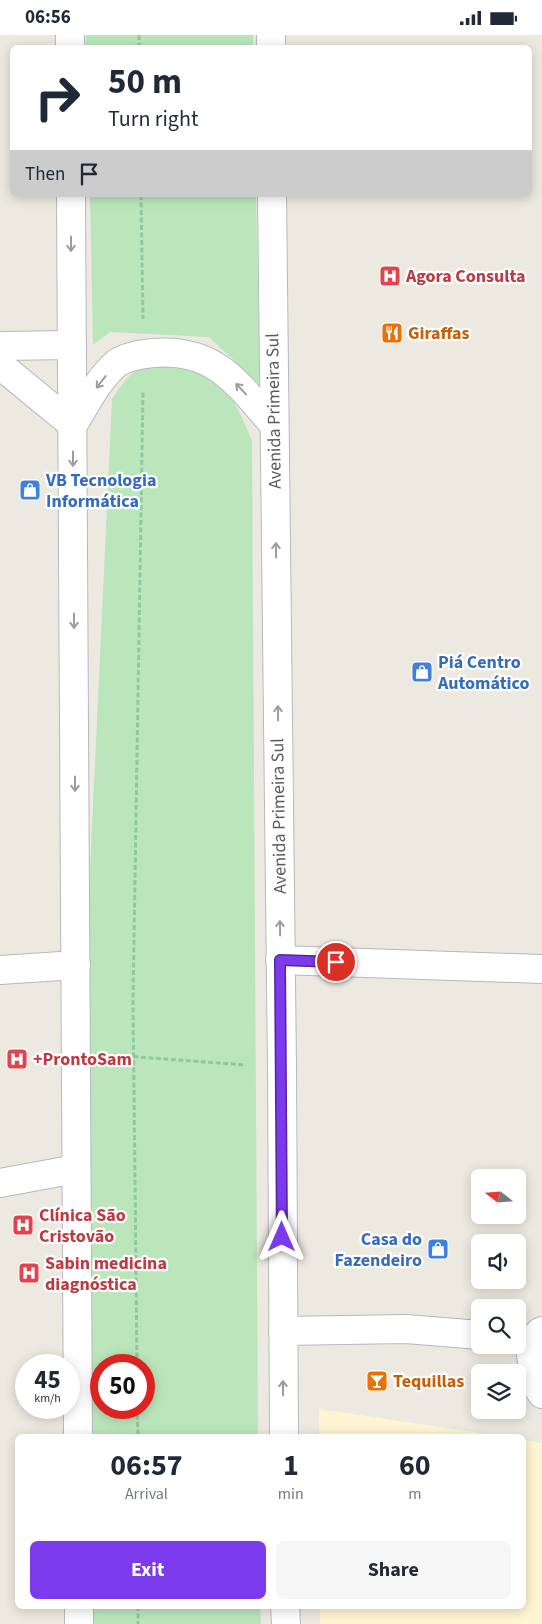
<!DOCTYPE html>
<meta charset="utf-8">
<style>
:root{--surface:#fff;--page:#f6f6f7;--text:#1f2937;--muted:#747a83;--accent:#7c3aed}
body{margin:0;font-family:"Source Sans 3",sans-serif;background:var(--page);color:var(--text);height:100vh;display:flex;flex-direction:column;font-size:19px;white-space:nowrap}
*{box-sizing:border-box;margin:0}
p{font-size:16px;color:var(--muted)}
.icon{flex:none;width:28px;height:28px;fill:none;stroke:currentColor;stroke-width:2;stroke-linecap:round;stroke-linejoin:round}
.map{position:relative;flex:1;overflow:hidden}
.panel{position:absolute;left:15px;top:1399px;width:511px;height:175px;display:flex;flex-direction:column;background:var(--surface);border-radius:8px;box-shadow:0 2px 12px #0003}
.panel>*{flex:none}
.guide{position:absolute;left:10px;top:10px;width:522px;height:152px;border-radius:8px;box-shadow:0 2px 12px #0003;background:#fff;color:var(--text);overflow:hidden}
.needle{width:32px;rotate:287deg}
.controls{position:absolute;left:471px;top:1134px;display:grid;gap:10px}
.controls a{display:grid;place-items:center;width:55px;height:55px;border-radius:8px;background:var(--surface);box-shadow:0 2px 12px #0003;font-size:25px}
.speed{position:absolute;left:15px;top:1319px;display:flex;gap:10px;font-size:25px;font-weight:700;text-align:center}
.speed>*{display:grid;place-content:center;width:65px;height:65px;border-radius:50%;background:var(--surface);box-shadow:0 2px 12px #0003;line-height:1}
.speed small{font-size:12px;font-weight:400}
.speed .limit{border:8px solid #d22;background:#fff;color:#111}
.pin{position:absolute;display:grid;place-items:center;width:42px;height:42px;color:#fff;margin:-21px;border:2px solid #fff;border-radius:50%;box-shadow:0 1px 5px #0007}
.me{position:absolute;width:55px;margin:-28px;rotate:0deg;stroke-linejoin:round;filter:drop-shadow(0 0 4px #0008)}
.turn{display:flex;align-items:center;gap:18px;height:105px;padding:0 15px;font-size:22px}
.turn .icon{width:65px;height:65px;stroke-width:2.5}
.turn b{display:block;font-size:35px;line-height:42px}
.then{display:flex;align-items:center;height:48px;padding:0 15px;background:#0003;gap:10px;font-size:19px}
.eta{display:flex;justify-content:space-evenly;align-items:center;height:85px;text-align:center}
.eta b{font-size:30px;font-weight:700;line-height:35px}
.button{display:flex;gap:10px;margin-top:auto;padding:10px 15px}
.button a{flex:1;height:58px;border-radius:8px;background:var(--accent);color:#fff;font-size:20px;font-weight:700;line-height:58px;text-align:center}
.button a+a{background:var(--page);color:var(--text)}
.status{display:flex;justify-content:space-between;align-items:center;height:35px;padding:0 25px;background:var(--surface);direction:ltr}
.status svg{height:14px;fill:currentColor}
.map>svg:first-child{display:block}
.commercial{fill:#fff5d2}
.green{fill:#bbe6bb;fill-rule:evenodd}
.lines{fill:none;stroke-linecap:round;stroke-linejoin:round}
.street-casing{stroke:#b6b8bd;stroke-width:30}
.secondary-casing{stroke:#b6b9bf;stroke-width:30}
.path{stroke:#93c7a2;stroke-width:3;stroke-dasharray:5 2.5;stroke-linecap:butt}
.street{stroke:#fff;stroke-width:28}
.secondary{stroke:#fff;stroke-width:28}
.oneway{stroke:#9b9da0}
.route-casing{stroke:#51269a;stroke-width:12}
.route{stroke:#7c3aed;stroke-width:9}
.labels{text-anchor:middle;dominant-baseline:central;stroke-width:4.5;stroke-linejoin:round;paint-order:stroke}
.health-label{font-size:18px;font-weight:bold;fill:#be3a42;stroke:#fff;text-anchor:start}
.food-label{font-size:18px;font-weight:bold;fill:#c56008;stroke:#fff;text-anchor:start}
.street-label{font-size:18px;fill:#595c61;stroke:#fff}
.shop-label{font-size:18px;font-weight:bold;fill:#366cbe;stroke:#fff;text-anchor:start}
</style>
<div class="status"><b>06:56</b><svg viewBox="0 0 49 12"><path d="M0 12V9h3v3zM5 12V6h3v6zM10 12V3h3v9zM15 12V0h3v12zM26 1h20v11H26zM47 4h2v5h-2z"/></svg></div>
<div class="map">
<svg width="542" height="1589" viewBox="0 0 542 1589">
<rect width="100%" height="100%" fill="#eceae0"/>
<!-- commercial -->
<g class="commercial">
<polygon points="319,1374 500,1401 319,1401"/>
<polygon points="524,1405 542,1408 542,1589 320,1589 320,1571 524,1571"/>
</g>
<!-- green -->
<g class="green">
<rect x="86" y="0" width="167" height="12"/>
<polygon points="90,160 256,160 260,350 209,302 110,297 93,310"/>
<path d="M170,329C181,331 194,332 204,336C229,347 241,381 252,405L258,1401H81L76,1134L112,364C133,334 133,332 170,329ZM101,1330H144V1372H101Z"/>
<polygon points="84,1571 260,1571 261,1589 84,1589"/>
</g>
<g class="lines">
<!-- street casing -->
<g class="street-casing">
<g id="street">
<polyline points="0,311 72,310"/>
<polyline points="0,330 73,390"/>
<polyline points="280,925 542,934"/>
<polyline points="0,935 76,930"/>
<polyline points="0,1148 76,1134"/>
<polyline points="283,1296 406,1294 480,1300"/>
<polyline points="542,1296 540,1297 529,1309 536,1350 542,1359"/>
</g>
</g>
<!-- secondary casing -->
<g class="secondary-casing">
<g id="secondary">
<polyline points="70,0 70,12"/>
<polyline points="271,0 271,12"/>
<polyline points="71,160 78,1401"/>
<polyline points="272,160 282,1033 284,1401"/>
<path d="M73,390C86,369 98,344 117,328C126,322 143,319 153,318C215,313 237,348 274,390"/>
<polyline points="79,1571 79,1589"/>
<polyline points="285,1571 286,1589"/>
</g>
</g>
<!-- path -->
<g class="path">
<polyline points="139,0 139,12"/>
<polyline points="141,160 143,284"/>
<polyline points="111,1020 246,1030"/>
<polyline points="137,1330 133,965 143,356"/>
<polyline points="137,1372 138,1401"/>
<polyline points="138,1571 138,1589"/>
</g>
<!-- street -->
<use href="#street" class="street"/>
<!-- secondary -->
<use href="#secondary" class="secondary"/>
</g>
<!-- one-way arrows -->
<defs><path id="oneway-shaft" d="M-6 0H5M1.5-3L5.5 0L1.5 3" fill="none" stroke-width="1.6" stroke-linecap="round" stroke-linejoin="round" transform="scale(1.25)"/></defs>
<g class="oneway">
<use href="#oneway-shaft" transform="translate(71 209) rotate(90)"/>
<use href="#oneway-shaft" transform="translate(101 347) rotate(128)"/>
<use href="#oneway-shaft" transform="translate(241 354) rotate(-134)"/>
<use href="#oneway-shaft" transform="translate(73 424) rotate(90)"/>
<use href="#oneway-shaft" transform="translate(276 515) rotate(-91)"/>
<use href="#oneway-shaft" transform="translate(74 586) rotate(90)"/>
<use href="#oneway-shaft" transform="translate(278 678) rotate(-91)"/>
<use href="#oneway-shaft" transform="translate(75 749) rotate(90)"/>
<use href="#oneway-shaft" transform="translate(280 893) rotate(-91)"/>
<use href="#oneway-shaft" transform="translate(283 1353) rotate(-91)"/>
</g>
<g class="lines">
<!-- route casing -->
<g class="route-casing">
<polyline id="route" points="282,1202 280,925 336,927"/>
</g>
<!-- route -->
<use href="#route" class="route"/>
</g>
<!-- icons -->
<defs>
<g id="hospital-square" transform="scale(1.125)"><rect x="-9" y="-9" width="18" height="18" rx="4" fill="#e0444e" stroke="#fff"/><path d="M-5-5h3v3.5h4V-5h3V5h-3V1.5h-4V5h-3Z" fill="#fff"/></g>
<g id="restaurant-square" transform="scale(1.125)"><rect x="-9" y="-9" width="18" height="18" rx="4" fill="#e8710a" stroke="#fff"/><path d="M-5-6h1v4h1v-4h1v4h1v-4h1v5L-1.5 .5V6h-2V.5L-5-1ZM5-6V6H3V1.5H1.5Q1.5-4 5-6Z" fill="#fff"/></g>
<g id="shop-square" transform="scale(1.125)"><rect x="-9" y="-9" width="18" height="18" rx="4" fill="#3f7fe0" stroke="#fff"/><path d="M-5-2.5h2.3a2.7 3.5 0 0 1 5.4 0H5L5.5 6h-11ZM-1.5-2.5h3a1.5 2.3 0 0 0-3 0Z" fill="#fff"/></g>
<g id="bar-square" transform="scale(1.125)"><rect x="-9" y="-9" width="18" height="18" rx="4" fill="#e8710a" stroke="#fff"/><path d="M-6-5H6L.8 .8V4.5H3.5V6h-7V4.5H-.8V.8Z" fill="#fff"/></g>
</defs>
<g fill-rule="evenodd">
<use href="#hospital-square" x="390" y="241"/>
<use href="#restaurant-square" x="392" y="298"/>
<use href="#shop-square" x="30" y="455"/>
<use href="#shop-square" x="422" y="637"/>
<use href="#hospital-square" x="17" y="1024"/>
<use href="#hospital-square" x="23" y="1190"/>
<use href="#shop-square" x="438" y="1214"/>
<use href="#hospital-square" x="29" y="1238"/>
<use href="#bar-square" x="377" y="1346"/>
</g>
<g class="labels">
<!-- health labels -->
<g class="health-label">
<text x="406" y="241">Agora Consulta</text>
<text x="33" y="1024">+ProntoSam</text>
<text x="39" y="1180">Clínica São<tspan x="39" dy="21">Cristovão</tspan></text>
<text x="45" y="1228">Sabin medicina<tspan x="45" dy="21">diagnóstica</tspan></text>
</g>
<!-- food labels -->
<g class="food-label">
<text x="408" y="298">Giraffas</text>
<text x="393" y="1346">Tequillas</text>
</g>
<!-- street labels -->
<g class="street-label">
<text transform="translate(274 376) rotate(-91)">Avenida Primeira Sul</text>
<text transform="translate(279 781) rotate(-91)">Avenida Primeira Sul</text>
</g>
<!-- shop labels -->
<g class="shop-label">
<text x="46" y="445">VB Tecnologia<tspan x="46" dy="21">Informática</tspan></text>
<text x="438" y="627">Piá Centro<tspan x="438" dy="21">Automático</tspan></text>
<text x="422" y="1204" text-anchor="end">Casa do<tspan x="422" dy="21">Fazendeiro</tspan></text>
</g>
</g>
</svg>
<div class="controls">
<a><svg class="needle" viewBox="-14 -14 28 28"><path d="M0-13l5 13h-10z" fill="#e53935"/><path d="M0 13l5-13h-10z" fill="#747a83"/></svg></a>
<a><svg class="icon" aria-label="sound" viewBox="0 0 24 24"><path d="M4 9h4l5-4v14l-5-4H4zM17 9q2 3 0 6"/></svg></a>
<a><svg class="icon" aria-label="search" viewBox="0 0 24 24"><circle cx="10" cy="10" r="6"/><path d="M15 15l6 6"/></svg></a>
<a><svg class="icon" aria-label="layers" viewBox="0 0 24 24"><path d="M12 4l9 5-9 5-9-5zM3 14l9 5 9-5"/></svg></a>
</div>
<div class="speed"><div>45<small>km/h</small></div><div class="limit">50</div></div>
<div class="pin" style="left:336px;top:927px;background:#d93025"><svg class="icon" aria-label="arrive" viewBox="0 0 24 24"><path d="M6 21V4h12l-3 4 3 4H6"/></svg></div>
<svg class="me" style="left:282px;top:1202px" viewBox="-20 -20 40 40"><path d="M0-17L14 15 0 8-14 15z" fill="#7c3aed" stroke="#fff" stroke-width="4"/></svg>
<div class="guide">
<div class="turn"><svg class="icon" aria-label="right" viewBox="0 0 24 24"><path d="M7 20v-9h11M14 6l5 5-5 5"/></svg><div><b>50 m</b>Turn right</div></div>
<div class="then">Then<svg class="icon" aria-label="arrive" viewBox="0 0 24 24"><path d="M6 21V4h12l-3 4 3 4H6"/></svg></div>
</div>
<section class="panel">
<div class="eta">
<div><b>06:57</b><p>Arrival</p></div>
<div><b>1</b><p>min</p></div>
<div><b>60</b><p>m</p></div>
</div>
<div class="button"><a>Exit</a><a>Share</a></div>
</section>
</div>
